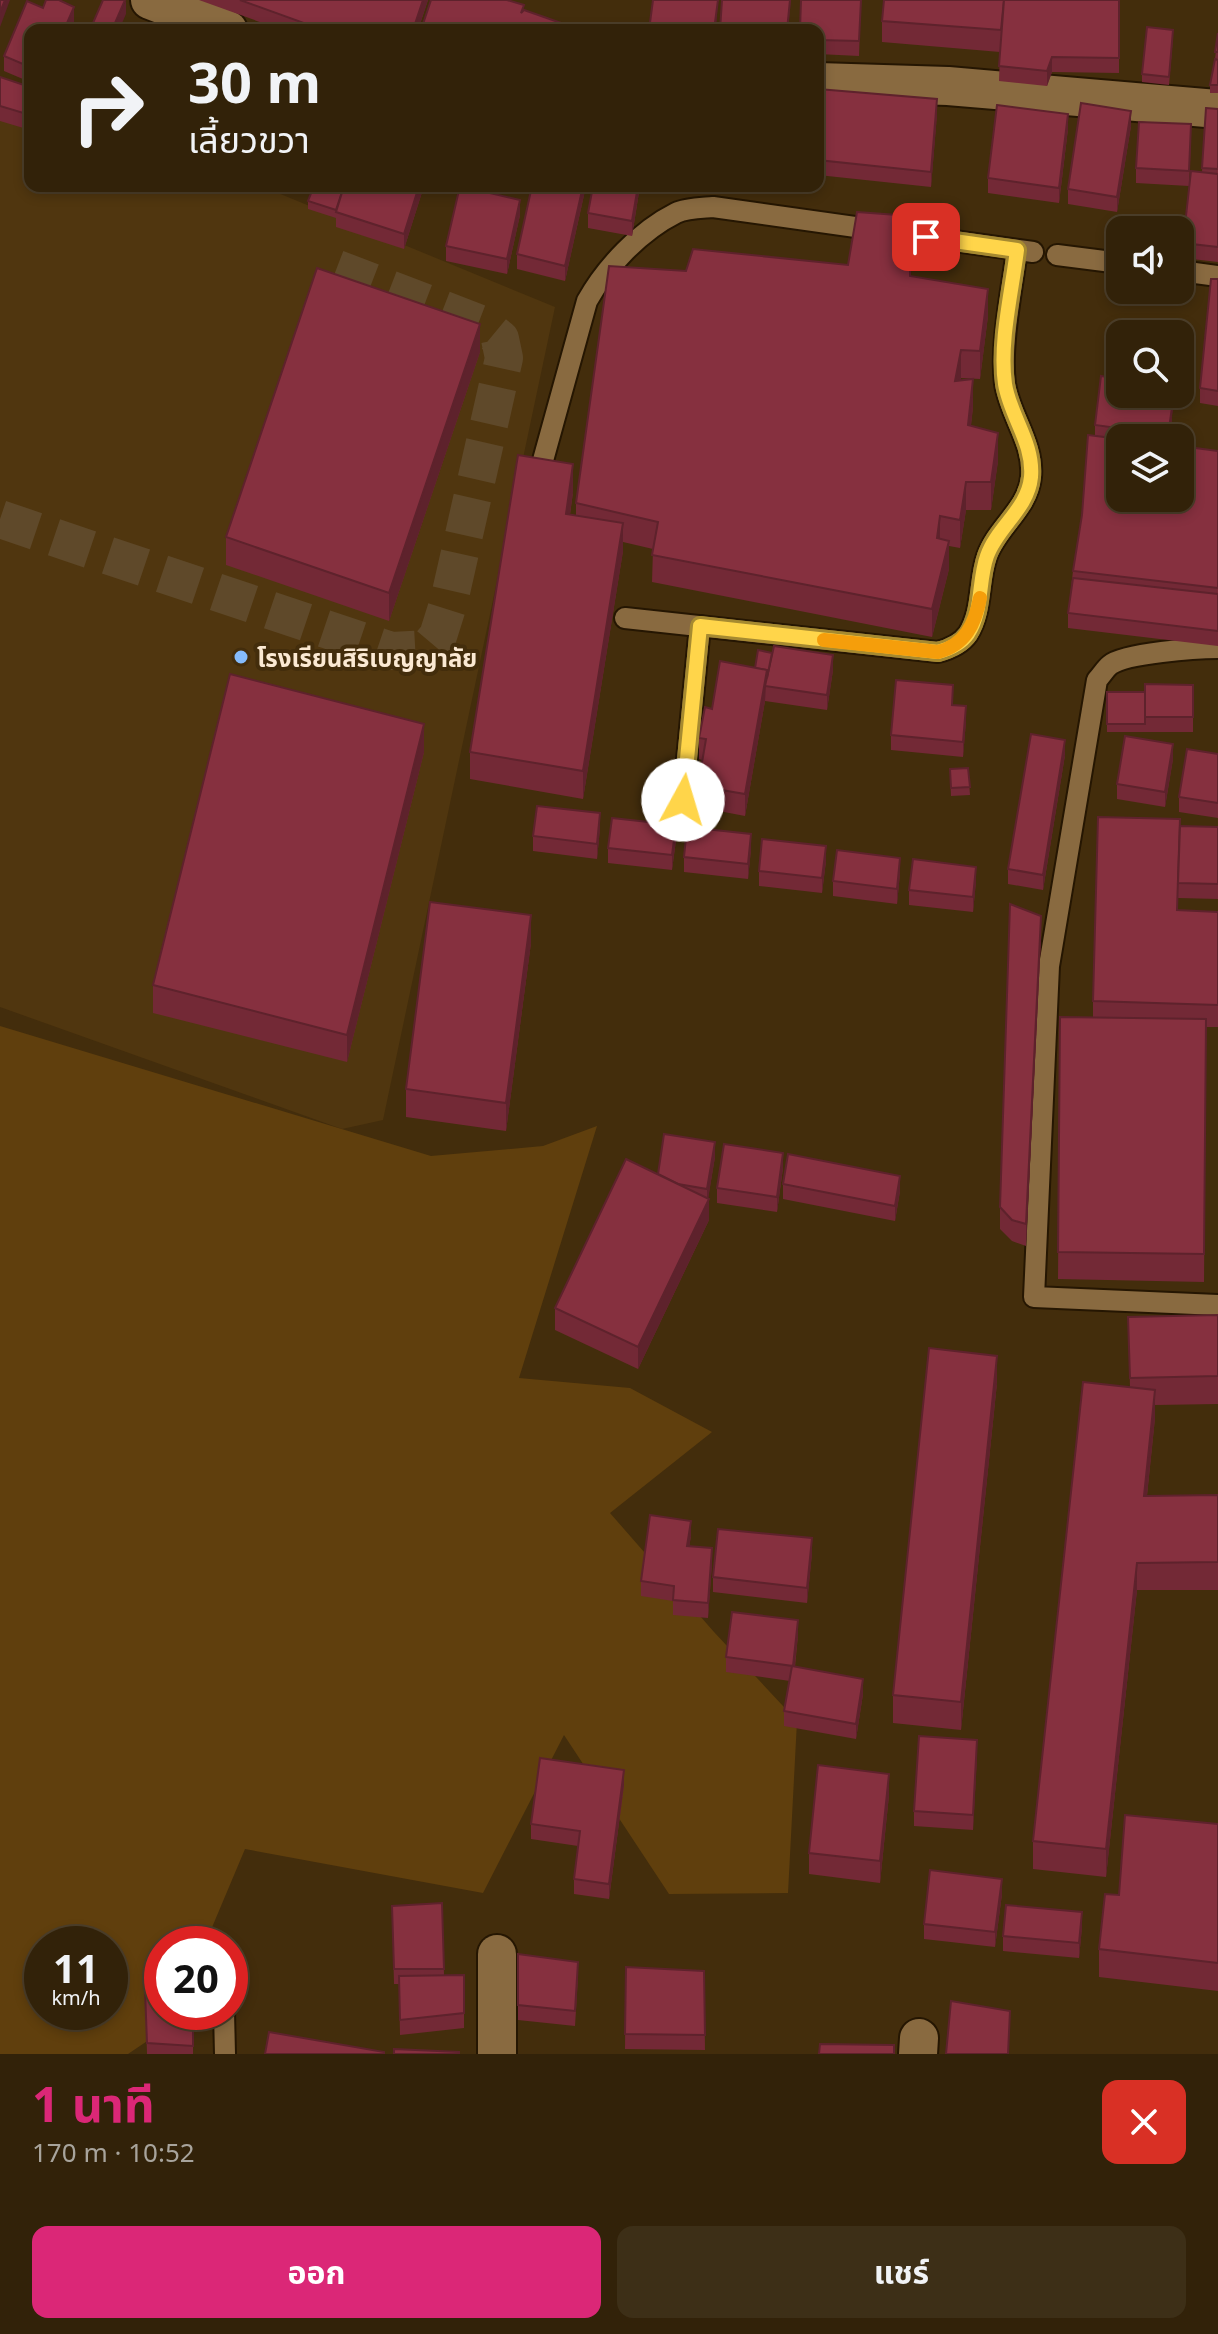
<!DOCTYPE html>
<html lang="th">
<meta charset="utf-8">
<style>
:root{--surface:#322209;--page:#3d2f17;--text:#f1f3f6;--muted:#a8a49c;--line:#4d3f2a;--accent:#db2777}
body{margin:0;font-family:"Noto Sans","Noto Sans Thai",sans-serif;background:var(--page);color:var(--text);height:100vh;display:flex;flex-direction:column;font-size:30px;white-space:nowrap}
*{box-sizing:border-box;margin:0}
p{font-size:26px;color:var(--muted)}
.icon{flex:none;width:44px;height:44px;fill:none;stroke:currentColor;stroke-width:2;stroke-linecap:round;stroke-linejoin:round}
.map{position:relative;height:2054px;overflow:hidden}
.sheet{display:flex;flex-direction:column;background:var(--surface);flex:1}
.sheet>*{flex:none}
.guide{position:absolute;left:24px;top:24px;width:800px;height:168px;border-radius:16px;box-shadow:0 4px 12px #0003,0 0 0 2px var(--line);background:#322209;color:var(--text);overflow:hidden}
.fabs{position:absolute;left:1106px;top:216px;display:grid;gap:16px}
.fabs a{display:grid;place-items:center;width:88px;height:88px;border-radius:16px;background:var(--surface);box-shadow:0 4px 12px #0003,0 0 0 2px var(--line);font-size:40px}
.speed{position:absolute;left:24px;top:1926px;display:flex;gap:16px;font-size:40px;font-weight:700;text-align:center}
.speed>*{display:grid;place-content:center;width:104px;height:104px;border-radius:50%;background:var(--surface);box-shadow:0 4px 12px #0003,0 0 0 2px var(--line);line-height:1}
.speed small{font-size:20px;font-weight:400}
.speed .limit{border:12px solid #d22;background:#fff;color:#111}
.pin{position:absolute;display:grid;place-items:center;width:68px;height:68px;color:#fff;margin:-34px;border-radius:16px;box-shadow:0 4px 12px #0006}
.me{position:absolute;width:88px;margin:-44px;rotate:6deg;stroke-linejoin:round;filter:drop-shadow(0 0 6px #0008)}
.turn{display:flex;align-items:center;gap:28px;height:168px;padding:0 32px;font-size:36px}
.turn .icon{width:104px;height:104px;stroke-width:2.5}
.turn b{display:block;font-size:56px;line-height:68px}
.round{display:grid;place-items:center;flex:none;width:84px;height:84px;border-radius:16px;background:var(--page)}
.head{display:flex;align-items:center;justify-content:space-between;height:136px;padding:0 32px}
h1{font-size:48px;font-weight:700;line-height:60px;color:var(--accent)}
.cta{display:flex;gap:16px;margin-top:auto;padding:16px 32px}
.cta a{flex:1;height:92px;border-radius:16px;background:var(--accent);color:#fff;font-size:32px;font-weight:700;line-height:92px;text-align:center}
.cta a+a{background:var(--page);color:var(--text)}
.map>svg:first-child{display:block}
.built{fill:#50360f}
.green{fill:#603f0d;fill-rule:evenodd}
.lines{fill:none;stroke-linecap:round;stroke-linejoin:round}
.minor-tunnel{stroke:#5f492a;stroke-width:38;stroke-dasharray:38 19;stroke-linecap:butt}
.service-casing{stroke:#251602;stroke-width:24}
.minor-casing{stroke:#251602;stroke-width:42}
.service{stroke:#896a40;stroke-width:20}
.minor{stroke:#896a40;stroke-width:38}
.wall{fill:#732936}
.shaded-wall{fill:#5e222c}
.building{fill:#86303f;stroke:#5e222c;stroke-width:2}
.route-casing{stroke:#a68a30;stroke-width:20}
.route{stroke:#ffd54a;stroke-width:14}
.slow{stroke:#f59e0b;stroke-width:14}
.poi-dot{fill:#85bbfb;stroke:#432d0c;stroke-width:3}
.labels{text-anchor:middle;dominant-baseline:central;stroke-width:8;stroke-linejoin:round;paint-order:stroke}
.poi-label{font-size:24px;font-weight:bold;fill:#fbe9d3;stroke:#432d0c;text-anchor:start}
</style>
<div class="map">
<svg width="1218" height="2054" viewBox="0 0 1218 2054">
<rect width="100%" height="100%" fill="#432d0c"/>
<!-- built -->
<polygon class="built" points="0,78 30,91 30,186 261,186 555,307 383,1120 342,1129 0,1007"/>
<!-- green -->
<path class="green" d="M0,1026L431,1156L543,1146L597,1126L519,1378L630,1388L712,1432L610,1513L714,1632L797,1721L788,1893L669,1894L564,1735L483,1893L245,1849L205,1944H162V2012L171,2025L128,2054H0ZM42,1944H110V2012H42Z"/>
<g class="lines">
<!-- minor-tunnel -->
<polyline class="minor-tunnel" points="0,519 391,651 427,649 438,636 449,601 504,358 500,339 483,325 327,265"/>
<!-- service casing -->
<g class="service-casing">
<g id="service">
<polyline points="1057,255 1120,263"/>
<polyline points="1180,271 1218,276"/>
<path d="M537,482L587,301C606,267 640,231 676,213C686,208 702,208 713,207L1033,252"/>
<path d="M625,618L938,652C949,649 961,644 968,634C983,610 978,581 987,556C997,527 1028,509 1031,477C1034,443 1010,416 1005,384C1000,345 1012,289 1017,250"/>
<path d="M1218,648C1197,648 1125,653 1110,665C1105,669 1101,676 1097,680L1049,966L1034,1297L1218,1305"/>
<polyline points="683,800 700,626"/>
<polyline points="224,2012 225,2054"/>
</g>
</g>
<!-- minor casing -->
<g class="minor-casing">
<g id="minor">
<polyline points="150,0 228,30"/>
<polyline points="818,82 948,86 1218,109"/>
<polyline points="497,2054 497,1954"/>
<polyline points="918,2054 919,2038"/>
</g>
</g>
<!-- service -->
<use href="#service" class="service"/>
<!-- minor -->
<use href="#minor" class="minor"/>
</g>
<!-- wall -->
<g class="wall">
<polygon points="46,0 59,0 74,7 74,22 70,30 30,30 30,82 4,71 4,56 27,1 43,8"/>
<polygon points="199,0 428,0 418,30 282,30"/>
<polygon points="861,0 859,56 818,54 818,30"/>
<polygon points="1119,0 1119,73 1052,72 1047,86 999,81 1000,52 882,42 882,21"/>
<polygon points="1218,33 1218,93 1210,93 1210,85 1215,59"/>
<polygon points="1173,37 1169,85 1142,82 1142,74"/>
<polygon points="0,77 30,87 30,130 0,121"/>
<polygon points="818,89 937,114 931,187 818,175"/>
<polygon points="1206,108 1218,109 1218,262 1183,258 1183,243 1202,172"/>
<polygon points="1131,126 1117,212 1068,204 1068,189"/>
<polygon points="1068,129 1059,203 988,193 988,178"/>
<polygon points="1191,139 1189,186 1136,183 1136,168"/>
<polygon points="280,186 424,186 404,249 336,227 336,218 308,209 308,201 311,194"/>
<polygon points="586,186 565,281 517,269 517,254"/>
<polygon points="640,186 632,236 588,228 588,213"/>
<polygon points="520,215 507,274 446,261 446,246"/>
<polygon points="686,271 910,276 988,316 980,379 961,378 960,380 973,407 971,425 998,461 991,510 966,510 960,548 949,546 949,569 932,637 652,582 653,549 623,542 623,551 583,799 470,779 470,752 573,492 570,515 576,516 576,503"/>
<polygon points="1218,279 1218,406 1200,403 1200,388"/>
<polygon points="480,352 389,621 226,565 226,537"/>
<polygon points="1174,394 1170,438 1120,438 1120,498 1218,451 1218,646 1068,628 1068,613 1073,571 1095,436 1095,425"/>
<polygon points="755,668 833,670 827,710 765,701 745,816 698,807 698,786 702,760 699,759 699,738 712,709"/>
<polygon points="1193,685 1193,732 1107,732 1107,692 1145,692"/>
<polygon points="953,705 966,721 963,757 891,750 891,735"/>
<polygon points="424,752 347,1062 153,1013 153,985"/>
<polygon points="1218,754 1218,818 1179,812 1179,797"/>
<polygon points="1065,755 1043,890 1008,884 1008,869"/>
<polygon points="1173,759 1165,807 1117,799 1117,784"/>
<polygon points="968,768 970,795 951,796 950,769"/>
<polygon points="1180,826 1218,827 1218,899 1178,898 1178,896 1178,910 1218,912 1218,1027 1206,1027 1204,1282 1058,1279 1060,1017 1093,1018 1093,1001"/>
<polygon points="600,828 597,859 533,851 533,836"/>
<polygon points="676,840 672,870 608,863 608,848"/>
<polygon points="751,849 748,879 684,872 684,857"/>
<polygon points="826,861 822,893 759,886 759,871"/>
<polygon points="900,873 897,904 833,896 833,881"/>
<polygon points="976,881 973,912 909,905 909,890"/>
<polygon points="1041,937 1026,1246 1012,1241 1000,1229 1000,1207"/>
<polygon points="531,943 506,1131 406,1117 406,1089"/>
<polygon points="715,1157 708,1198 709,1220 638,1369 555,1330 555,1308 658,1174"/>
<polygon points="783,1168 777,1212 717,1203 717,1188"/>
<polygon points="783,1184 900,1191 895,1221 783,1199"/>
<polygon points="1218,1315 1218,1404 1155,1405 1155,1418 1147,1496 1218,1495 1218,1590 1137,1590 1106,1877 1033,1869 1033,1841 1130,1387 1128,1317"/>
<polygon points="997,1383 961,1730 893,1723 893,1695"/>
<polygon points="691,1536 689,1547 712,1563 708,1618 673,1615 673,1601 641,1596 641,1581"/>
<polygon points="812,1553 807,1603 713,1592 713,1577"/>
<polygon points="798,1635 795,1667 863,1694 856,1739 784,1726 784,1711 790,1681 726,1672 726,1657"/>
<polygon points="977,1755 973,1830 914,1826 914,1811"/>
<polygon points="624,1785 609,1899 574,1894 574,1879 578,1846 531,1839 531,1824"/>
<polygon points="889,1795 880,1883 809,1874 809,1853"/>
<polygon points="1218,1824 1218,1991 1099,1977 1099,1949 1119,1895"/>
<polygon points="1002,1894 995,1947 924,1939 924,1924"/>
<polygon points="442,1903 444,1975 464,1975 464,2028 400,2035 399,1984 394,1984 392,1906"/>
<polygon points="1082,1927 1079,1958 1003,1951 1003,1936"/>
<polygon points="518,1954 578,1977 575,2026 518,2020"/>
<polygon points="626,1967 704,1971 705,2050 625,2049"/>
<polygon points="145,1990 193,2046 193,2054 147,2054"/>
</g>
<!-- shaded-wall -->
<g class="shaded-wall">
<polygon points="5,0 10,0 0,27 0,12"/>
<polygon points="126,0 126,14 119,30 112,30"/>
<polygon points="423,0 428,0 418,30 413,30"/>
<polygon points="718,0 716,30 714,30"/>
<polygon points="790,0 791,0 788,30 787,30"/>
<polygon points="74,7 74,22 70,30 64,30"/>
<polygon points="1052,57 1052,72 1047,86 1047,71"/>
<polygon points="937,99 937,114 931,187 931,172"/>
<polygon points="1131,111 1131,126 1117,212 1117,197"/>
<polygon points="1068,114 1068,129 1059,203 1059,188"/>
<polygon points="419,186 424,186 404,249 404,234"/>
<polygon points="583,186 586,186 565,281 565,266"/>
<polygon points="638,186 640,186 632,236 632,221"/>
<polygon points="520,200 520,215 507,274 507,259"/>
<polygon points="988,289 988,316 980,379 980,351"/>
<polygon points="480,324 480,352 389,621 389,593"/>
<polygon points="961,350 961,378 955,409 955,381"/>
<polygon points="973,379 973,407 968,452 968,425"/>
<polygon points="1174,394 1170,438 1168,438"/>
<polygon points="998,433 998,461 991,510 991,482"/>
<polygon points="573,464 573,492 566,542 566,514"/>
<polygon points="966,482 966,510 960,548 960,520"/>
<polygon points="940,516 940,544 937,538"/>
<polygon points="623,523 623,551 583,799 583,771"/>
<polygon points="949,541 949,569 932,637 932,609"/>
<polygon points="833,655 833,670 827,710 827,695"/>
<polygon points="767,670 765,701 745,816 745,794"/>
<polygon points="966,706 966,721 963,757 963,742"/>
<polygon points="424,724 424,752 347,1062 347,1035"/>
<polygon points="1065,740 1065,755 1043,890 1043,875"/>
<polygon points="1173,744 1173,759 1165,807 1165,792"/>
<polygon points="600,813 600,828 597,859 597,844"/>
<polygon points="676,825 676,840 672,870 672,855"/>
<polygon points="751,834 751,849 748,879 748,864"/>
<polygon points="826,846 826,861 822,893 822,878"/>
<polygon points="900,858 900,873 897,904 897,889"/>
<polygon points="976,867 976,881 973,912 973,897"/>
<polygon points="531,915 531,943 506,1131 506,1103"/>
<polygon points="1041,916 1041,937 1026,1246 1026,1224"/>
<polygon points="715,1142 715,1157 708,1200 709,1199 709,1220 638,1369 638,1347 707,1202 707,1189"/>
<polygon points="783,1153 783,1168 777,1212 777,1197"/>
<polygon points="900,1176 900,1191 895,1221 895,1206"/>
<polygon points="997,1356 997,1383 961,1730 961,1702"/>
<polygon points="1155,1390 1155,1418 1144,1524 1144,1496"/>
<polygon points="691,1521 691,1536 687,1561 687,1546"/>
<polygon points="812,1538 812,1553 807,1603 807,1588"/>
<polygon points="712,1548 712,1563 708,1618 708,1603"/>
<polygon points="1137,1563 1137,1590 1106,1877 1106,1849"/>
<polygon points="798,1620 798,1635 793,1681 793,1666"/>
<polygon points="863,1679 863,1694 856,1739 856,1724"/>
<polygon points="977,1740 977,1755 973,1830 973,1815"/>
<polygon points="624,1770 624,1785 609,1899 609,1884"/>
<polygon points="889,1774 889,1795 880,1883 880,1861"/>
<polygon points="1002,1879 1002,1894 995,1947 995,1932"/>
<polygon points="1082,1912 1082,1927 1079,1958 1079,1943"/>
</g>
<!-- building -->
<g class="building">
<polygon points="0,0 5,0 0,12"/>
<polygon points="46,0 59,0 74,7 64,30 30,30 30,67 4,56 27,1 43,8"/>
<polygon points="103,0 125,0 112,30 71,30 74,23 90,30"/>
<polygon points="240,0 423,0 413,30 323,30"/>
<polygon points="431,0 507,0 524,5 521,13 524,10 581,30 421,30"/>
<polygon points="653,0 718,0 714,30 649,30"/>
<polygon points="722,0 790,0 787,30 720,30"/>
<polygon points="801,0 861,0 859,41 818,40 818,30 800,30"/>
<polygon points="884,0 1004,0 1001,30 882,21"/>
<polygon points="1004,0 1119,0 1119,58 1052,57 1047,71 999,66"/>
<polygon points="120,25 132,30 118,30"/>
<polygon points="171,25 182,30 169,30"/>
<polygon points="1147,27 1173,30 1169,77 1142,74"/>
<polygon points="1218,33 1218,52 1215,52"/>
<polygon points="1215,59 1218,60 1218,85 1210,85"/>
<polygon points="0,77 30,87 30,115 0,106"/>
<polygon points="818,89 937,99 931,172 818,160"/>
<polygon points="1081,103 1131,111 1117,197 1068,189"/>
<polygon points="997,105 1068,114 1059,188 988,178"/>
<polygon points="1206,108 1218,109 1218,169 1202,168"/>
<polygon points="1139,122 1191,124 1189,171 1136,168"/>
<polygon points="1191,171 1218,174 1218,247 1183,243"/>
<polygon points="314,186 344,186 336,210 308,201"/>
<polygon points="344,186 419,186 404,234 336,212"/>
<polygon points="460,186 520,200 507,259 446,246"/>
<polygon points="532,186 583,186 565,266 517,254"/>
<polygon points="593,186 638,186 632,221 588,213"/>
<polygon points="857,212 911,216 910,276 988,289 980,351 961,350 955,381 973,379 968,425 998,433 991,482 966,482 960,520 940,516 937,538 949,541 932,609 652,555 658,522 576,503 609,266 686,271 693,249 848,265"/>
<polygon points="317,268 480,324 389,593 226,537"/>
<polygon points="1211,279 1218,279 1218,391 1200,388"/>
<polygon points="1101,376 1120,379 1120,394 1174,394 1168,435 1095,425"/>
<polygon points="1088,435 1120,439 1120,498 1180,498 1180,446 1218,451 1218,588 1073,571 1082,515"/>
<polygon points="518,455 573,464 566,514 623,523 583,771 470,752"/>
<polygon points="1073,578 1218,594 1218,631 1068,613"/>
<polygon points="774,646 833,655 827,695 765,686"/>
<polygon points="758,650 772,653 767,678 767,670 755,668"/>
<polygon points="720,661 767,670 745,794 698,786 706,739 699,738 705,707 712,709"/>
<polygon points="230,674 424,724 347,1035 153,985"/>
<polygon points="896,680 953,685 952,705 966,706 963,742 891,735"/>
<polygon points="1145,684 1193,685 1193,717 1145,717"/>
<rect x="1107" y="692" width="38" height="32"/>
<polygon points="1031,734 1065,740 1043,875 1008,869"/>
<polygon points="1125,736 1173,744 1165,792 1117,784"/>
<polygon points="1187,749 1218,754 1218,803 1179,797"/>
<polygon points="968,768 970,787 951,788 950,769"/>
<polygon points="537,806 600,813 597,844 533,836"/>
<polygon points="1098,817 1180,819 1177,910 1218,912 1218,1005 1093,1001"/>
<polygon points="612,818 676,825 672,855 608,848"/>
<polygon points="1180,826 1218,827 1218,884 1178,883"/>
<polygon points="687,827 751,834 748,864 684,857"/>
<polygon points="762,839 826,846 822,878 759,871"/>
<polygon points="837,850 900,858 897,889 833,881"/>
<polygon points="913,859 976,867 973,897 909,890"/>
<polygon points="430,902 531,915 506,1103 406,1089"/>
<polygon points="1010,904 1041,916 1026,1224 1012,1220 1000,1207"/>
<polygon points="1060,1017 1206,1019 1204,1254 1058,1252"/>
<polygon points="664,1134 715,1142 707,1189 678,1184 658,1174"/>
<polygon points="724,1144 783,1153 777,1197 717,1188"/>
<polygon points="788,1154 900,1176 895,1206 783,1184"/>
<polygon points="626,1159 709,1199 638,1347 555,1308"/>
<polygon points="1218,1315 1218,1376 1130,1378 1128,1317"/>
<polygon points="929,1348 997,1356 961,1702 893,1695"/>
<polygon points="1083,1382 1155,1390 1144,1496 1218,1495 1218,1562 1137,1563 1106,1849 1033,1841"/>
<polygon points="650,1515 691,1521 687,1546 712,1548 708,1603 673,1600 674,1586 641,1581"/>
<polygon points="718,1529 812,1538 807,1588 713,1577"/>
<polygon points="732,1612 798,1620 793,1666 726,1657"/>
<polygon points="792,1666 863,1679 856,1724 784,1711"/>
<polygon points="919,1736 977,1740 973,1815 914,1811"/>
<polygon points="540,1758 624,1770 609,1884 574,1879 580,1831 531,1824"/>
<polygon points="818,1765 889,1774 880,1861 809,1853"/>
<polygon points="1125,1815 1218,1824 1218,1963 1099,1949 1105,1894 1119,1895"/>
<polygon points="930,1870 1002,1879 995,1932 924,1924"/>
<polygon points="442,1903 444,1969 394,1969 392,1906"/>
<polygon points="1006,1905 1082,1912 1079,1943 1003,1936"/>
<polygon points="518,1954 578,1962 575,2011 518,2005"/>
<polygon points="626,1967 704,1971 705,2035 625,2034"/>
<polygon points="464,1975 464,2013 400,2020 399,1976"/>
<polygon points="162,1989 162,2012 193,2012 193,2046 147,2043 145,1990"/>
<polygon points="951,2001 1010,2011 1008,2054 946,2054"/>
<polygon points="269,2032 384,2052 384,2054 265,2054"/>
<polygon points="820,2044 894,2045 894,2054 819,2054"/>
<polygon points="394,2049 459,2052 459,2054 394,2054"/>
</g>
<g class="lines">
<!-- route casing -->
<g class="route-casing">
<path id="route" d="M683,800L700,626L938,652C949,649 961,644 968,634C983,611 978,581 987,556C997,527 1028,509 1031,477C1034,443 1010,416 1005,384C999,343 1012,291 1017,250L926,237"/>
</g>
<!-- route -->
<use href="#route" class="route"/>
<!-- slow -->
<path class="slow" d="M824,640L938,652C965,645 975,624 980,598"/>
</g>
<!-- markers -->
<circle class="poi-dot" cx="241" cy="657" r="8"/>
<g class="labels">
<!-- poi labels -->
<g class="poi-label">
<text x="257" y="657">โรงเรียนสิริเบญญาลัย</text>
</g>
</g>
</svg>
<div class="fabs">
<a><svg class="icon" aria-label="sound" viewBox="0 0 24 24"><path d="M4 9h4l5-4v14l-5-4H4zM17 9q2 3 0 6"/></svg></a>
<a><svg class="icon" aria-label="search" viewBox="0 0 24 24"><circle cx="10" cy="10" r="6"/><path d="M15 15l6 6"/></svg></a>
<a><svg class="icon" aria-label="layers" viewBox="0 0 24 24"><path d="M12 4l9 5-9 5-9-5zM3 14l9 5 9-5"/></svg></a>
</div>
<div class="speed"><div>11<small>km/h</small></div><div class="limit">20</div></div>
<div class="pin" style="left:926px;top:237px;background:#d93025"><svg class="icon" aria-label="arrive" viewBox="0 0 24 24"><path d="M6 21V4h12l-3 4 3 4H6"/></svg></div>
<svg class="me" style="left:683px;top:800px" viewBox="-20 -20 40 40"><circle r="19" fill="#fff"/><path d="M0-13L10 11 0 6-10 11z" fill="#ffd54a"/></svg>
<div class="guide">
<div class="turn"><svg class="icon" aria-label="right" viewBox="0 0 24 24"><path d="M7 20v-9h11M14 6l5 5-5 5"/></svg><div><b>30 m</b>เลี้ยวขวา</div></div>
</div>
</div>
<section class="sheet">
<div class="head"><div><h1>1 นาที</h1><p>170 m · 10:52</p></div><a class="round" style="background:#d93025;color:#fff"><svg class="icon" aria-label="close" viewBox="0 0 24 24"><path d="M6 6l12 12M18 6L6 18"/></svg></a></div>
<div class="cta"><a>ออก</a><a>แชร์</a></div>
</section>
